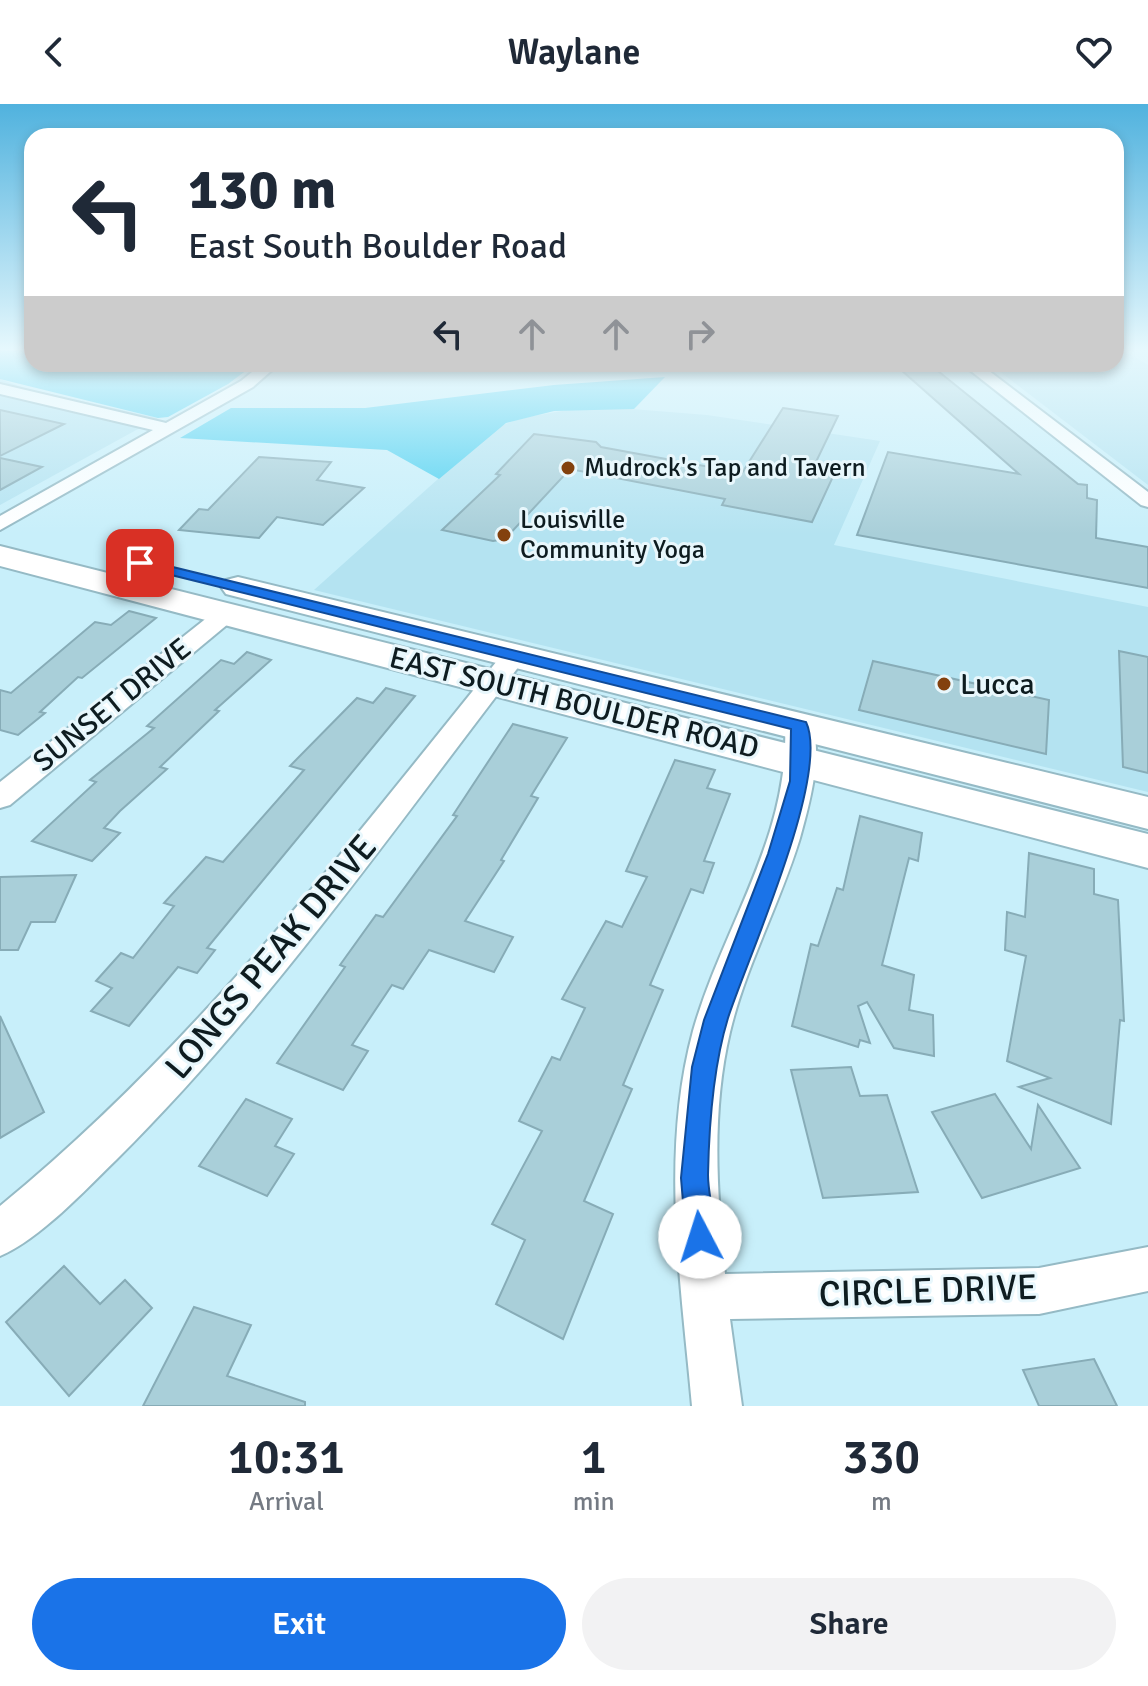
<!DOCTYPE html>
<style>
:root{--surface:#fff;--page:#f2f2f3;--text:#1f2937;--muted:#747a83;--accent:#1a73e8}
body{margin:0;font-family:Signika,sans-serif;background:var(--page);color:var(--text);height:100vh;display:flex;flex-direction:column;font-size:30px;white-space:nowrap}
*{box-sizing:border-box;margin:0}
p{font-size:26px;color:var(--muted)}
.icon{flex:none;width:44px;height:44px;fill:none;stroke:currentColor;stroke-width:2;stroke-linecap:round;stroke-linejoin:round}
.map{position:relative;height:1302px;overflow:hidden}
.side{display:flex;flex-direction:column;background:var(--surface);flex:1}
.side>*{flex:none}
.guide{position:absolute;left:24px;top:24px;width:1100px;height:244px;border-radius:24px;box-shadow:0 4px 12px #0003;background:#fff;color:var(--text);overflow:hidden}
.pin{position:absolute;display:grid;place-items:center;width:68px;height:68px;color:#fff;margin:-34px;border-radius:16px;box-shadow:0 4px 12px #0006}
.me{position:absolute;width:88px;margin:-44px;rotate:355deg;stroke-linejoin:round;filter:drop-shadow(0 0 6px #0008)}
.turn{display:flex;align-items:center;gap:28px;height:168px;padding:0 32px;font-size:36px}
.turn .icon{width:104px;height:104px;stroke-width:2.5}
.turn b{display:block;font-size:56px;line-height:68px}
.lanes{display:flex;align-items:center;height:76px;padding:0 32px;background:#0003;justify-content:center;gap:40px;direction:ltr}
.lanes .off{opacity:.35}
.eta{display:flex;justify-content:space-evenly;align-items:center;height:136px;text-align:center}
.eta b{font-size:48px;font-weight:600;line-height:56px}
.button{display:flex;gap:16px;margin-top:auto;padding:16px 32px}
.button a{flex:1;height:92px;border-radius:48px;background:var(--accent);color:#fff;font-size:32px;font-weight:600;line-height:92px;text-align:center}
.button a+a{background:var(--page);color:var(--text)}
header{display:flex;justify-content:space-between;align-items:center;height:104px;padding:0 32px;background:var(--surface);font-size:36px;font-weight:600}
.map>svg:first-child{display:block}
.built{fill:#b4e3f1}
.green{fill:#4cd0f0}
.building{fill:#a9cfd9;stroke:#87acb7;stroke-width:2}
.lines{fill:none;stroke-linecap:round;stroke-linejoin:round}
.street-casing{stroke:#95bac5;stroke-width:4}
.primary-casing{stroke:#95bac5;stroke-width:4}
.street{fill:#fff;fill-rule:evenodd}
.primary{fill:#fff;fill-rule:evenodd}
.route{fill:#1a73e8;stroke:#114b97;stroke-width:2}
.poi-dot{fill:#83410e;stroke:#e8f7fc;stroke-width:3}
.labels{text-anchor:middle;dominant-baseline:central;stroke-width:6;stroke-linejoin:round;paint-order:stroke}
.far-poi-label{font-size:26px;fill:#0e1c20;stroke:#e8f7fc;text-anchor:start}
.poi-label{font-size:30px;fill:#0e1c20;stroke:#e8f7fc;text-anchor:start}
.street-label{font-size:30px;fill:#0e1c20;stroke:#e8f7fc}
.near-street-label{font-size:36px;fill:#0e1c20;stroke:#e8f7fc}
</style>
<header><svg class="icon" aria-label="back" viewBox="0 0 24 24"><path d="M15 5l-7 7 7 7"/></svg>Waylane<svg class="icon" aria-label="heart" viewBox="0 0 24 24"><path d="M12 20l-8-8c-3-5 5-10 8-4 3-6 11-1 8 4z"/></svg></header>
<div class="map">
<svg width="1148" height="1302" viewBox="0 0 1148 1302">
<rect width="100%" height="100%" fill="#c8effa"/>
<!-- built -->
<g class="built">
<polygon points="1116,247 1125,247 1148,261 1148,381 990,260 1116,260"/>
<polygon points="0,275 27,285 158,314 0,401"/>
<polygon points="574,305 619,304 707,311 880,337 834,441 1148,503 1148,688 314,486 495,324 521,314"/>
</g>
<!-- green -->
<g class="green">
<polygon points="0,247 32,247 32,260 255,260 228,280 168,313 158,314 0,275"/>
<polygon points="665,273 634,305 554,307 506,319 439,375 387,346 180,334 231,304 365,304 554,281"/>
</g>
<!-- building -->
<g class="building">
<polygon points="933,263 1078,380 1087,381 1087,394 1097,396 1096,434 1148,443 1148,484 857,431 888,348 1019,370 900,265"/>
<polygon points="783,304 838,312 814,362 836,366 812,418 722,401 725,395 570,365 505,435 493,437 442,426 500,371 496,370 534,330 596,338 601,343 742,369"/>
<polygon points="0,306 64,320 0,352"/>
<polygon points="259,353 331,358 317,376 364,384 323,421 277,413 259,434 179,426 199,405 208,406"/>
<polygon points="0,354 42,363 0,386"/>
<polygon points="129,507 156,514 82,574 78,573 40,608 45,609 18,631 0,626 0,586 11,589 95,518 111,521"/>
<polygon points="1119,547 1148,553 1148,669 1123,663"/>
<polygon points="247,548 271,556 215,606 219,607 160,663 167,665 120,707 104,724 120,729 92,757 32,737 96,678 90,676 154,624 147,622 221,556 234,560"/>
<polygon points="873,557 1049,596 1046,650 859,606"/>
<polygon points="386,584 415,592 207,844 215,846 197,869 178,863 129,922 91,907 112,884 96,877 121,849 133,854 174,802 164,799 206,753 223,758 304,666 290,662 357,594 373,599"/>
<polygon points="513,620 567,634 531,692 538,694 501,756 504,757 465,817 513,833 494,868 429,846 403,885 392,881 352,941 368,947 343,986 277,959 345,863 340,861 376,811 383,813 457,712 453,711"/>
<polygon points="675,656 715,666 707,684 730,690 704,757 714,759 703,789 691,785 650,881 663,886 623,981 632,985 584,1097 613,1110 563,1235 496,1200 525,1136 492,1120 542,1027 519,1017 552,953 560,956 585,904 562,895 606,817 622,823 647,773 626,767"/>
<polygon points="860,712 922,729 918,757 909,754 882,861 914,871 909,906 933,911 934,952 894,944 867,898 858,902 870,939 860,936 858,943 792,922 811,840 818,842 837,784 843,786"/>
<polygon points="1029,749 1094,765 1094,790 1118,796 1124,917 1120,916 1111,1020 1019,983 1050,974 1007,957 1026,852 1005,846 1007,808 1025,813"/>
<polygon points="76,771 55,818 31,818 18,846 0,846 0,773"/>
<polygon points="0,912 44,1008 0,1034"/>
<polygon points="851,963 860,992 887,991 918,1088 823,1094 791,966"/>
<polygon points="995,990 1031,1045 1038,1001 1080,1064 982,1094 932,1008"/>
<polygon points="246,995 292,1015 275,1042 294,1050 267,1092 199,1062"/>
<polygon points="64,1162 100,1200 125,1176 152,1204 69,1292 6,1218"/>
<polygon points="194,1203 251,1221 227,1272 305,1298 305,1302 143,1302"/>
<polygon points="1094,1255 1117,1302 1039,1302 1023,1266"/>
</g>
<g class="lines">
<!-- street casing -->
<g class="street-casing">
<g id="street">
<polygon points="262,260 279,260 253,283 0,426 0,412 153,326 0,290 0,280 166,319 241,277"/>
<polygon points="962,260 980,260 1148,388 1148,403 1141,401"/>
<polygon points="226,503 238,510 234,515 10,701 0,704 0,678 218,505"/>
<path d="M514,545L523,547L526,552L523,557C392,727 269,904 116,1056C85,1086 40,1135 0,1152V1102C196,942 347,742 505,547Z"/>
<path d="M799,613L809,616C826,643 808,705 800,734C780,800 746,861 730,928C711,1008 717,1090 725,1170L1039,1164L1148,1143V1187L1039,1210L730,1215L742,1302H692C681,1179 660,1049 693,927C722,824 790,733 785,622L789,616Z"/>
</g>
</g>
<!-- primary casing -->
<g class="primary-casing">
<g id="primary">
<polygon points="0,442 1148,730 1148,764 0,462"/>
<polygon points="238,473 1148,693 1148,725 226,490 221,483 226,476"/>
</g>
</g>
<!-- street -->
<use href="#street" class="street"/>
<!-- primary -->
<use href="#primary" class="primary"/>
</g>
<!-- sky -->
<linearGradient id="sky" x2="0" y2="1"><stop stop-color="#50b2de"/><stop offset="0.57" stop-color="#e6f8fd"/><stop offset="1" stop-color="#e6f8fd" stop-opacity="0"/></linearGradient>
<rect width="1148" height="430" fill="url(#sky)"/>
<!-- route -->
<path class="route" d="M140,455L806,618C831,671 747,855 728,914C713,963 709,1020 708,1071C708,1095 719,1121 710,1143L700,1147L690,1143L686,1133L681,1074L692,963L704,916L768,750L790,677L791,625L135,462L133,459Z"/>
<!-- markers -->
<g class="poi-dot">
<circle cx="568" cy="364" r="8"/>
<circle cx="504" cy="431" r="8"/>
<circle cx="944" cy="580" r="8"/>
</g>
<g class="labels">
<!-- far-poi labels -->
<g class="far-poi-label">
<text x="584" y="364">Mudrock's Tap and Tavern</text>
<text x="520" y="416">Louisville<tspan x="520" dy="30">Community Yoga</tspan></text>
</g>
<!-- poi labels -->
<g class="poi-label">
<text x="960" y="580">Lucca</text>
</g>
<!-- street labels -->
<g class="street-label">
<text transform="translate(574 599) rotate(14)">EAST SOUTH BOULDER ROAD</text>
<text transform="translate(112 601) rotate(-39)">SUNSET DRIVE</text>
</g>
<!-- near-street labels -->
<g class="near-street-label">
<text transform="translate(271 853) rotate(-50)">LONGS PEAK DRIVE</text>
<text transform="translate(928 1187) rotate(-2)">CIRCLE DRIVE</text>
</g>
</g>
</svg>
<div class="pin" style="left:140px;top:459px;background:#d93025"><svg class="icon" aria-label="arrive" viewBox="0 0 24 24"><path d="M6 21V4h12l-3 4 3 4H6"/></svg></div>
<svg class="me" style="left:700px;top:1133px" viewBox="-20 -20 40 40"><circle r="19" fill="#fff"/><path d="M0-13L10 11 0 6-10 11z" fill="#1a73e8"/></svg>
<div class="guide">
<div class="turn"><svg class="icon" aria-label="left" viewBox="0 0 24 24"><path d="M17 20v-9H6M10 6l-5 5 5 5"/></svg><div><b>130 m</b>East South Boulder Road</div></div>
<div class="lanes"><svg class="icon" aria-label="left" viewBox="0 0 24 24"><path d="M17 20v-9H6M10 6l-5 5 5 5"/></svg><svg class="icon off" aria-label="ahead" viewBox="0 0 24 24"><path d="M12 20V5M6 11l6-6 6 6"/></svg><svg class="icon off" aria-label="ahead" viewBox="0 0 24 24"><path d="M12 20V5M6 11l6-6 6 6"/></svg><svg class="icon off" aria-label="right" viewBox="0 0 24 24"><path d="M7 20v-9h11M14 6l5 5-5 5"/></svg></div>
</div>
</div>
<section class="side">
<div class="eta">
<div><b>10:31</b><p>Arrival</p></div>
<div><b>1</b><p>min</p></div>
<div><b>330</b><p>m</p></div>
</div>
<div class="button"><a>Exit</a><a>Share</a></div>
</section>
